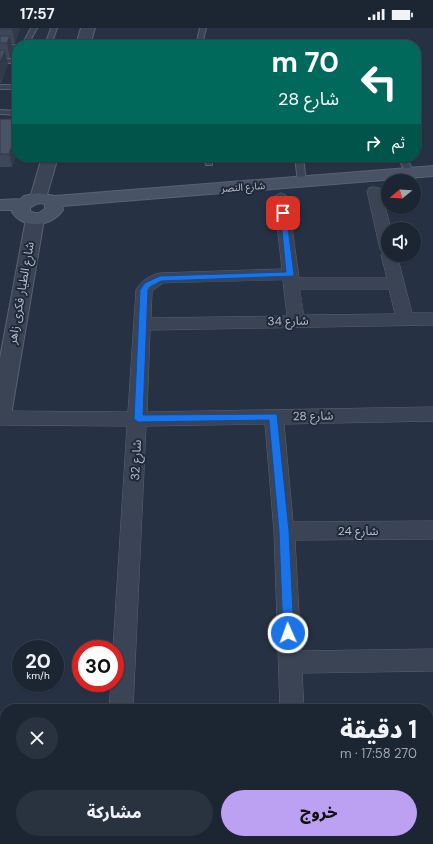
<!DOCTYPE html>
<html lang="ar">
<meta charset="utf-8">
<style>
:root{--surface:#1c2633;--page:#29323f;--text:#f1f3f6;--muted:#a0a5ac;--line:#3a434e;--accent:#bca0f2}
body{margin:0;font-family:"DM Sans","Noto Sans Arabic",sans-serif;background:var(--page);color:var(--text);direction:rtl;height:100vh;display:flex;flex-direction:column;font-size:15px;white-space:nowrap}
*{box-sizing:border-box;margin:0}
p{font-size:13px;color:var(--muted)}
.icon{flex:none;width:22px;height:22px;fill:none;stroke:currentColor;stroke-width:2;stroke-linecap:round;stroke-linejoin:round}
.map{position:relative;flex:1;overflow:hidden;direction:ltr}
.panel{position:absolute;left:0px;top:676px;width:433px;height:140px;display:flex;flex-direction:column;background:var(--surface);border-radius:16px 16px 0 0;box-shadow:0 1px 3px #0004,0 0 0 1px var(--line);direction:rtl}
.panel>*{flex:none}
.banner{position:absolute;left:12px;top:12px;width:409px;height:122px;border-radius:16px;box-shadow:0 1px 3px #0004,0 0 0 1px var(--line);direction:rtl;background:#00695c;color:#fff;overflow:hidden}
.needle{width:26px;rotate:252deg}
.buttons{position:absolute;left:381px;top:146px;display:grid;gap:8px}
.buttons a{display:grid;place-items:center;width:40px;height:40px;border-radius:50%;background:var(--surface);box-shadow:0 1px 3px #0004,0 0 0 1px var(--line);font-size:20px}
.speed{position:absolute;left:12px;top:612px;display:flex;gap:8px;font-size:20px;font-weight:700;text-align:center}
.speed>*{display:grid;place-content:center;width:52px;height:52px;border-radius:50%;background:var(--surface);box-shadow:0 1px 3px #0004,0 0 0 1px var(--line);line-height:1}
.speed small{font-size:10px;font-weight:400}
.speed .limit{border:6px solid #d22;background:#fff;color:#111}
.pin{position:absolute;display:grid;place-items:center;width:34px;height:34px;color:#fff;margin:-17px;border-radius:8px;box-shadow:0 2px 6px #0006}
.me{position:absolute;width:44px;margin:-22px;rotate:358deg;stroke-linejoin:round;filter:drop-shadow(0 0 3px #0008)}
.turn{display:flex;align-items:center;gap:14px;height:84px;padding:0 16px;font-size:18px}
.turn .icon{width:52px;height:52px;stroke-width:2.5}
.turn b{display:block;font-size:28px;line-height:34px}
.then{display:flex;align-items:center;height:38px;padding:0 16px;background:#0003;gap:8px;font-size:15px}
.round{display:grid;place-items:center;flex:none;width:42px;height:42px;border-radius:21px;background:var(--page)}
.overview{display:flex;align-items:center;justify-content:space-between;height:68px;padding:0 16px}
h1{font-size:24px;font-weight:800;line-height:30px}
.cta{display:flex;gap:8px;margin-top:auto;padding:8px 16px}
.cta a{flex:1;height:46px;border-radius:24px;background:var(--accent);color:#111;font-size:16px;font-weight:800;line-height:46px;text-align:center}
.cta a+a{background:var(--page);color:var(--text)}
.status{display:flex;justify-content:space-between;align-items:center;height:28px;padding:0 20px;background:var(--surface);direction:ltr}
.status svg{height:11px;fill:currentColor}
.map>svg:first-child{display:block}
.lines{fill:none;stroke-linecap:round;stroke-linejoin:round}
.service-casing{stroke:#596271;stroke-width:2}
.minor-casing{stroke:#596271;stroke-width:1}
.tertiary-casing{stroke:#596271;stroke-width:2}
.secondary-casing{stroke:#596271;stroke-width:2}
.service{fill:#3b4454;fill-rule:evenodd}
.minor{fill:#3b4454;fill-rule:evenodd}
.tertiary{fill:#3b4454;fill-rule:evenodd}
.secondary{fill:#495367;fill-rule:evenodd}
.wall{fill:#3e4759}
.shaded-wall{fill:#323a49}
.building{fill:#485368;stroke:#323a49}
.route{fill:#1a73e8;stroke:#114b97}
.labels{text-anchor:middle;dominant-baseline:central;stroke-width:4;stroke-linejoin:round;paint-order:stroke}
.far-street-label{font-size:10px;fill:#b8bfcd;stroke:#1f2939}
.street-label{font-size:12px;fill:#b8bfcd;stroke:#1f2939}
</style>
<div class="status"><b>17:57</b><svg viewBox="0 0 49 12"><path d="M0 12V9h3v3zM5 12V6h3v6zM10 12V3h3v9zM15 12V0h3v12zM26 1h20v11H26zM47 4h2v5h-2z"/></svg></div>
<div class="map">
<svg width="433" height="816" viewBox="0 0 433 816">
<rect width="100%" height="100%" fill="#263244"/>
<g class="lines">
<!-- service casing -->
<g class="service-casing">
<g id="service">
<polygon points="31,0 37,0 28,17 22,17"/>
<polygon points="51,0 57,0 51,17 45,17"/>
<polygon points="200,0 206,0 202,17 196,17"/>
<polygon points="0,16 17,17 17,21 0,20"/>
<rect x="0" y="31" width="17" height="4"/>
<rect x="0" y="57" width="17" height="4"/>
<polygon points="0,82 17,83 17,87 0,86"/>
<path d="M89,129H117C110,133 96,133 89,129Z"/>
<polygon points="204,129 212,129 212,137 206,137"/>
<polygon points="295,129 303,129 306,154 305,156 302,156 298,154"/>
<polygon points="398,129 406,129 414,145 413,147 407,147"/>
</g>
</g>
<!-- minor casing -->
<g class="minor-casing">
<g id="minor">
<path d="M374,159L379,160L381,163L391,201H388V227H397L412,285H433V297L150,302L147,384L433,379V393L284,396L293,494L433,493V511L295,512L301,623L433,621V643L302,645L304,681H280L274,503L265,396L146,398L133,681H109L111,655H115V621H113L127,398L0,397V383L128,384L136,262C141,253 150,247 160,245L282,241L274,170L276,167L281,165L286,167L288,170L299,250H387L381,227L383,225L380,221L367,163L369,160ZM283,252L287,288L151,290L152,263L163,255ZM300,261H389L395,286L304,287Z"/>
<rect x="288" y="811" width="26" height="5"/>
</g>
</g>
<!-- tertiary casing -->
<g class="tertiary-casing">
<g id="tertiary">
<polygon points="81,0 95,0 90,17 76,17"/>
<polygon points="42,129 58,129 46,170 44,174 38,175 32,174 30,170"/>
<polygon points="35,186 41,187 44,191 11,387 8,393 0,395 0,330 26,191 29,187"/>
</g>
</g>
<!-- secondary casing -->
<g class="secondary-casing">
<path id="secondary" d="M433,138V148L62,178L63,182C51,199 24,202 12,184L13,182H0V172L21,171L24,168L38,165L55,168ZM42,175L45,177V181L39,185H34L30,183V180L36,176Z"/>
</g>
<!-- service -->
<use href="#service" class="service"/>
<!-- minor -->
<use href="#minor" class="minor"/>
<!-- tertiary -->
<use href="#tertiary" class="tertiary"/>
<!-- secondary -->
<use href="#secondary" class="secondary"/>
</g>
<!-- wall -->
<g class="wall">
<polygon points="0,0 20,0 15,15 11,15 13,22 10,30 6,30 8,36 1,55 0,55"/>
<polygon points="0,91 17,91 17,125 12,139 0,139"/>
</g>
<!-- shaded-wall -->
<g class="shaded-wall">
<polygon points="13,0 20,0 15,15 12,1"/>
<polygon points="10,8 13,22 10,30 7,15"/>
<polygon points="5,22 8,36 1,55 0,49 0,35"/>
<polygon points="17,104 17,125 12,139 9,126"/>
</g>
<!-- building -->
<g class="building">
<polygon points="0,0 13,0 12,1 0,1"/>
<polygon points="0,8 10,8 7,15 0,15"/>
<polygon points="0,22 5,22 0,35"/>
<polygon points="0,91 17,91 17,104 9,126 0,126"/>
</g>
<!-- route -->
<polygon class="route" points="280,183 283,183 286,185 294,246 293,248 161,253 150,259 148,262 143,387 277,386 289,503 294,605 292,609 288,610 284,609 283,605 279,503 269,392 138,394 134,391 140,262 145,255 160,248 286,244"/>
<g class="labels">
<!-- far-street labels -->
<g class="far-street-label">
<text transform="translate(243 159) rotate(-4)">شارع النصر</text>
</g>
<!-- street labels -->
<g class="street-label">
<text transform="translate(21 265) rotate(-80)">شارع الطيار فكرى زاهر</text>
<text transform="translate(288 293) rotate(-1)">شارع 34</text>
<text transform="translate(313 388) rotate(-1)">شارع 28</text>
<text transform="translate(136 432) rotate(-87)">شارع 32</text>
<text x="358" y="503">شارع 24</text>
</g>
</g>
</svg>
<div class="buttons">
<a><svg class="needle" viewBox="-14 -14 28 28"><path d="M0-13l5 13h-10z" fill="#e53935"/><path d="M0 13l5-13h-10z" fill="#a0a5ac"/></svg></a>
<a><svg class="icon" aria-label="sound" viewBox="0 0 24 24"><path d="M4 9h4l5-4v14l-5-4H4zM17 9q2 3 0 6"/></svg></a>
</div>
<div class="speed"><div>20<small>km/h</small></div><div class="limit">30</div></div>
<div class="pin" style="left:283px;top:185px;background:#d93025"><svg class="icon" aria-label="arrive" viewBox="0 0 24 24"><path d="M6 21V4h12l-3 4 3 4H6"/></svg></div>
<svg class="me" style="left:288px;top:605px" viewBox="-20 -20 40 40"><circle r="17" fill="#1a73e8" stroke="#fff" stroke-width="3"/><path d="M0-11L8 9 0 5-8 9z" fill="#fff"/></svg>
<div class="banner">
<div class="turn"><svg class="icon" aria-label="left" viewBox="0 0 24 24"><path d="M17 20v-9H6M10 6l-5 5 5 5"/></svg><div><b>70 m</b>شارع 28</div></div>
<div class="then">ثم<svg class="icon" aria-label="right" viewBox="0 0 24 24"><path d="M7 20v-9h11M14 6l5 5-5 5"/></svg></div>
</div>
<section class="panel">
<div class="overview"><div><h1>1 دقيقة</h1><p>270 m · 17:58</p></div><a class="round"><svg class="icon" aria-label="close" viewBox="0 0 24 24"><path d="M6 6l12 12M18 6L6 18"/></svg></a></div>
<div class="cta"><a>خروج</a><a>مشاركة</a></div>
</section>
</div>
